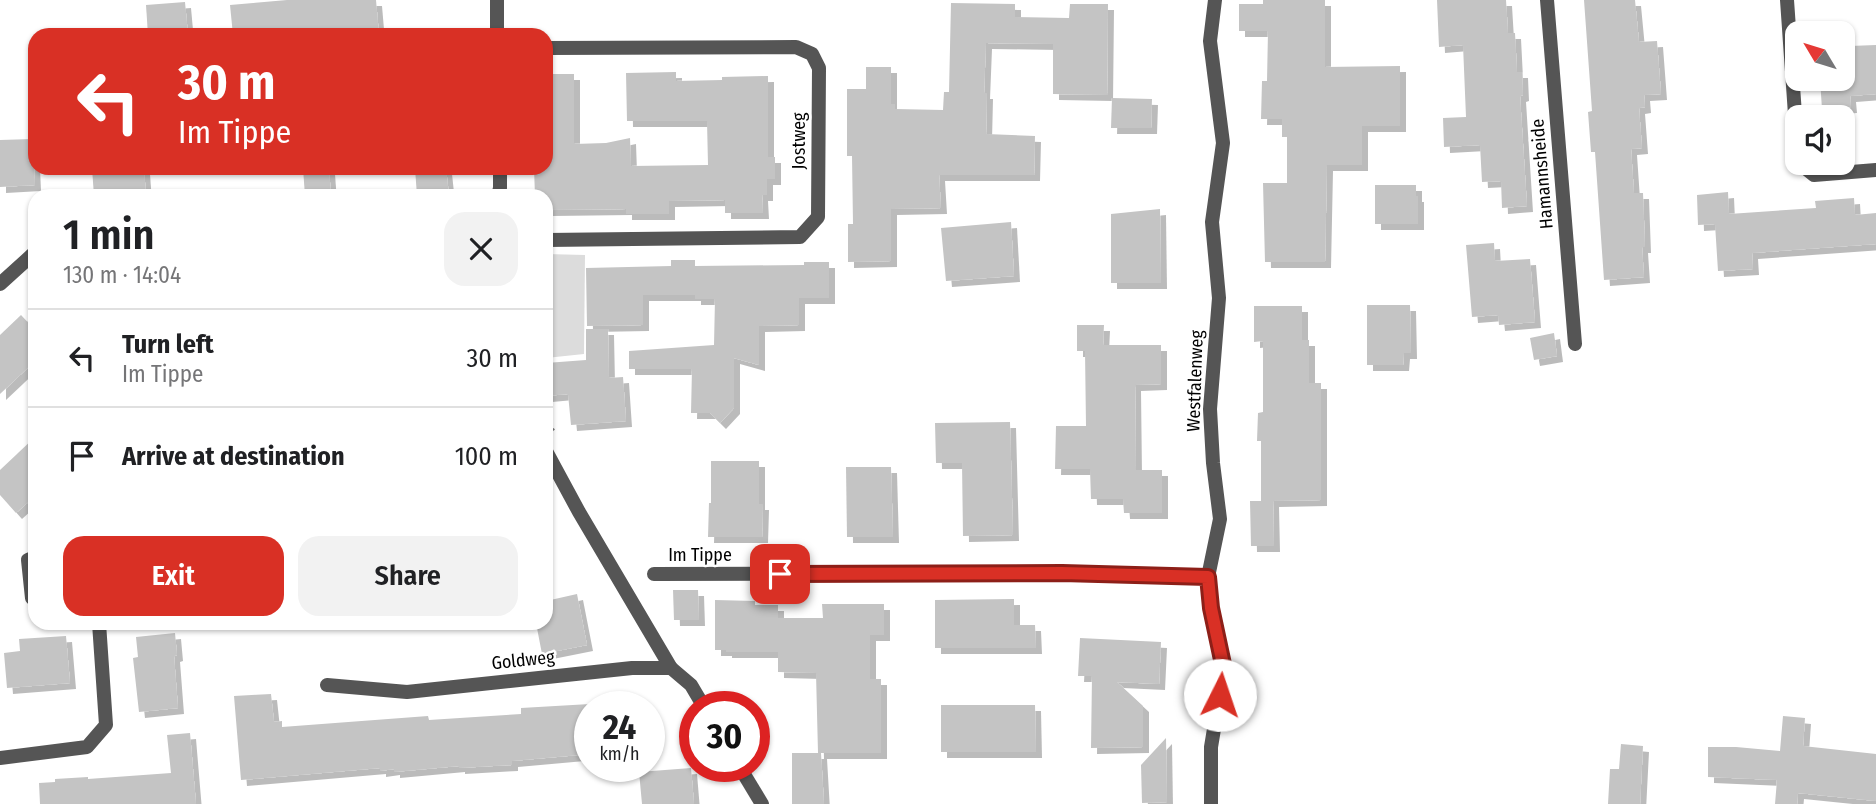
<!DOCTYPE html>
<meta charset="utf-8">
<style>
:root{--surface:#fff;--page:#f2f2f2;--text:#202124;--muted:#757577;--line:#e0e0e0;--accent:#d93025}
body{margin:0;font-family:"Fira Sans Condensed",sans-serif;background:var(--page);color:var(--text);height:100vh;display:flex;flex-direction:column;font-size:26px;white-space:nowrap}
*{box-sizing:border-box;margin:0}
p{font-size:23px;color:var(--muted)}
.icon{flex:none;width:38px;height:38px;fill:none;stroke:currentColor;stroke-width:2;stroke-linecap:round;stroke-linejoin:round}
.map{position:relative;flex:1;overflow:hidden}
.side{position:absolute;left:28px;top:189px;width:525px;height:441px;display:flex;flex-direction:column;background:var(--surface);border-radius:21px;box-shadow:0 2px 5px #0004}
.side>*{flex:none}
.banner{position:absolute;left:28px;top:28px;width:525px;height:147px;border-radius:21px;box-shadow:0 2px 5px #0004;background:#d93025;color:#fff;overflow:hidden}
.needle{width:46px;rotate:308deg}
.tools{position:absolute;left:1785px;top:21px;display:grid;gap:14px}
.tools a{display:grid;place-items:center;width:70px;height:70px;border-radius:14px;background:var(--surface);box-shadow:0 2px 5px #0004;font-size:35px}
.speed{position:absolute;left:574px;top:691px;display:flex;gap:14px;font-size:35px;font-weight:700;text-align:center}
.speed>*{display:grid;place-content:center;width:91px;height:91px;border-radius:50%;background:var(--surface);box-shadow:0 2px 5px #0004;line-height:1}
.speed small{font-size:18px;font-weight:400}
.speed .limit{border:10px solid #d22;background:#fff;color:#111}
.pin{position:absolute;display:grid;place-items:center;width:60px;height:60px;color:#fff;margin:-30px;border-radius:14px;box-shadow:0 4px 10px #0006}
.me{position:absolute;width:77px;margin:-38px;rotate:4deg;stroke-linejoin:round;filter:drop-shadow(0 0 5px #0008)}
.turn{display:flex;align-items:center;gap:24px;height:147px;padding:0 35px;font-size:32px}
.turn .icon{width:91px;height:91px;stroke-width:2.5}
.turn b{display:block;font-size:49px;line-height:60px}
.round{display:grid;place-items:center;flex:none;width:74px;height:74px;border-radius:21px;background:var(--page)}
.overview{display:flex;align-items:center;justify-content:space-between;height:119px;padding:0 35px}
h1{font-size:42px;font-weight:600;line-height:52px}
.action{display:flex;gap:14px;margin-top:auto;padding:14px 35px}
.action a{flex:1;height:80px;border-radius:21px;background:var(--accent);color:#fff;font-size:28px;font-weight:600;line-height:80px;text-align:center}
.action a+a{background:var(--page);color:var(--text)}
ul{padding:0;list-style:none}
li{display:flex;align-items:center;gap:21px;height:98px;padding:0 35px;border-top:2px solid var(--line)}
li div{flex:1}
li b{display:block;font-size:26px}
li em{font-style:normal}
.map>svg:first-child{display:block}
.green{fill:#dcdcdc}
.building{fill:#c4c4c4;filter:url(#shadow)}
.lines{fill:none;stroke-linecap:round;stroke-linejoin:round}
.path{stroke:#777;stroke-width:4.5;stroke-dasharray:2 3.5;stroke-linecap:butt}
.lane{stroke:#555;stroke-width:14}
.street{stroke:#555;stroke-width:14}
.route-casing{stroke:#8d1f18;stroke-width:18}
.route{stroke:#d93025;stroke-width:12}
.labels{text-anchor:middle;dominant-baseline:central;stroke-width:5;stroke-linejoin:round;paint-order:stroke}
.street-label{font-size:18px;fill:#000;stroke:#fff}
</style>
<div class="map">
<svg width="1876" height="804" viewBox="0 0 1876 804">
<defs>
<filter id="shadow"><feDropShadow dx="6" dy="6" stdDeviation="0" flood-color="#0004"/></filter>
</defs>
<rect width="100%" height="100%" fill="#fff"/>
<!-- green -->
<polygon class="green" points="546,254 585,255 584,354 546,358"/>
<!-- building -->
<g class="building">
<polygon points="287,0 376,0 379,35 233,35 230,5"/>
<polygon points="1263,0 1325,0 1325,67 1400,66 1400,126 1362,126 1362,165 1327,165 1325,262 1265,262 1263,183 1287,183 1287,137 1282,137 1282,119 1261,119 1262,81 1267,81 1268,31 1239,31 1239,4 1263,4"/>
<polygon points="1437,0 1506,0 1508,33 1515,33 1517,72 1522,72 1523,95 1520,96 1527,206 1502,208 1501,181 1482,182 1480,145 1444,147 1443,118 1466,117 1463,45 1439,47"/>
<polygon points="1584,0 1635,0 1639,42 1657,41 1661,94 1644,95 1645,107 1639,108 1642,148 1631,149 1634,193 1643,193 1645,247 1642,247 1644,277 1604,280 1595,152 1591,152 1588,112 1592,111"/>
<polygon points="185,2 188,35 148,35 146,5"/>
<polygon points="951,3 1015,4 1015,17 1069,18 1070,4 1108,4 1107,95 1053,94 1053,44 986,43 984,93 987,93 986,134 1035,136 1034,175 939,175 941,208 891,209 891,261 848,262 848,224 853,224 852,156 847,156 847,89 866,89 866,67 891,67 891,104 895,104 895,109 943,110 944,92 949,92"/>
<polygon points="1876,45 1876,94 1850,96 1851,107 1822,109 1820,79 1843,79 1843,51 1851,51 1850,46"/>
<polygon points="676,72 676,81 722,80 722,77 768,76 768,157 775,157 775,179 767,179 767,195 762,195 763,213 725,213 725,200 669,201 669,214 626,214 626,209 546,210 546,196 535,196 534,168 546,168 546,74 574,74 574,144 606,143 630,138 631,166 708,165 707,121 627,121 626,73"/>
<polygon points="1112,98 1152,99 1151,128 1111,128"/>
<polygon points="33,139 35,185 0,187 0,140"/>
<polygon points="92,168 144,168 146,196 94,196"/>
<polygon points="303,168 329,168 331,196 305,196"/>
<polygon points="415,168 446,168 449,196 417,196"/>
<polygon points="1375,185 1416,185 1416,196 1418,196 1418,224 1375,224"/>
<polygon points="1728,192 1729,214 1816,208 1815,201 1854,198 1855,215 1876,213 1876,244 1752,253 1753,269 1718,271 1715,224 1698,225 1697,195"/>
<polygon points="1160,209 1161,283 1111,283 1111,214"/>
<polygon points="1011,222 1014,276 946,281 941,228"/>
<polygon points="1494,243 1495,261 1530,259 1535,322 1499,325 1498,315 1472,317 1466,245"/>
<polygon points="671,260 695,260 695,266 804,265 804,262 829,262 829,298 799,298 799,325 759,326 759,365 734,358 734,408 720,423 710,413 691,413 692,369 629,369 629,351 714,345 715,299 695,299 695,295 643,295 643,325 587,326 586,268 671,266"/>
<polygon points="1367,305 1410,305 1411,353 1404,353 1403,365 1367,365"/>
<polygon points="1254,306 1302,306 1302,340 1309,340 1309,383 1321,383 1321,500 1273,501 1274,546 1251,546 1250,501 1268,501 1261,501 1261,441 1257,441 1258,413 1263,412 1263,341 1254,342"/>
<polygon points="21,315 35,330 35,361 0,394 0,335"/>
<polygon points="1077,325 1104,325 1103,345 1161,345 1161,384 1135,385 1136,470 1162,470 1162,513 1124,513 1123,499 1091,499 1090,469 1055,469 1056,426 1086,426 1085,351 1077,351"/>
<polygon points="586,329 608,329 609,378 623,377 626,421 571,425 568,394 546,396 546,363 586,360"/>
<polygon points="1554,333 1557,356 1534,360 1530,338"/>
<polygon points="1010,422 1013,535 963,536 962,463 936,463 935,423"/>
<polygon points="35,437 35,496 16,513 0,495 0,470"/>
<polygon points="711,461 759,461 759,504 763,504 762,537 708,537 709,503 711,503"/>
<polygon points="846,467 891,467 893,537 847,537"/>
<polygon points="673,590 698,590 699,620 674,620"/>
<polygon points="577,594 587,645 542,654 536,623 546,623 546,601"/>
<polygon points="1014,599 1014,625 1035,625 1036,648 935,648 935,600"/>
<polygon points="715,600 755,601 755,605 778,605 778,618 823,618 822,604 884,604 884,635 870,635 870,679 881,679 881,753 821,753 824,804 792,804 792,753 818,753 816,673 778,672 778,652 726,652 726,650 715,650"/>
<polygon points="175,633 177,655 174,656 178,708 139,712 133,658 138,657 136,637"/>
<polygon points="66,636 70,683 7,688 4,653 20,651 19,639"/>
<polygon points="1080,638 1161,642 1159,684 1117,682 1143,706 1143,747 1091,748 1092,676 1078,676"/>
<polygon points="271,694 274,722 282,721 282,727 428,716 429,720 521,714 521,708 590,704 590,754 512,761 512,765 459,768 459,766 394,772 394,769 380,771 380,768 241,780 234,696"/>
<polygon points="941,705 1035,705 1036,752 941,752"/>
<polygon points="1783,716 1805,718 1803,746 1876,754 1876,801 1798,793 1797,804 1775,804 1777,780 1708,777 1708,747 1736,747 1780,751"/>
<polygon points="190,733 196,804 40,804 39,783 55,782 55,779 88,777 88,779 171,773 167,735"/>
<polygon points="1166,738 1167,802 1142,803 1141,765"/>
<polygon points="1621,744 1643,746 1640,804 1608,804 1610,769 1619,769"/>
<polygon points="691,768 694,804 642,804 639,772"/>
</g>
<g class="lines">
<!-- path -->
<polyline class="path" points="546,420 553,431"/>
<!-- lane -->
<g class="lane">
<polyline points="0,284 32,255"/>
<polyline points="546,451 579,512 671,668"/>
</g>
<!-- street -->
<g class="street">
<polyline points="497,0 497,35"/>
<polyline points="1547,0 1575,344"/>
<polyline points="1787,0 1797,143"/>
<polyline points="546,48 796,47 812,54 819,68 818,217 800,237 546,240"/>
<polyline points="1799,163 1814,175 1876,170"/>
<polyline points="498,196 500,188 500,168"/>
<polyline points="32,255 35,255"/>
<polyline points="35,557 28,560 32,598 35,598"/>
<polyline points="654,574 1062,573 1208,577"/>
<polyline points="327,685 407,692 632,668 671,668 691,685 704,707"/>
<polyline points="0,758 87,747 106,725 99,623"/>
<polyline points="739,766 762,804"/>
<polyline points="1211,804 1211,747 1224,669 1211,608 1208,577 1220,519 1213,463 1210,409 1219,298 1212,222 1223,143 1210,41 1215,0"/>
</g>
</g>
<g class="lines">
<!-- route casing -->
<g class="route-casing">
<polyline id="route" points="780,574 1062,573 1208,577 1211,608 1224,669 1220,695"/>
</g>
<!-- route -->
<use href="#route" class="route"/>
</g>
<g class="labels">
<!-- street labels -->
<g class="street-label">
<text transform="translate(799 141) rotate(-90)">Jostweg</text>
<text transform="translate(1542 174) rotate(-95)">Hamannsheide</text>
<text transform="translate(1195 381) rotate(-88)">Westfalenweg</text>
<text x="700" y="555">Im Tippe</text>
<text transform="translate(523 660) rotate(-6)">Goldweg</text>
</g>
</g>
</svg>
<div class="tools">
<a><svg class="needle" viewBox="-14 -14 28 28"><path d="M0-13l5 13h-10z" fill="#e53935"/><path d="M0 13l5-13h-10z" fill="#757577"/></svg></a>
<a><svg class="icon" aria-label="sound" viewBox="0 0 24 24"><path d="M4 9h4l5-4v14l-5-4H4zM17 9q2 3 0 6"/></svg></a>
</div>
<div class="speed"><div>24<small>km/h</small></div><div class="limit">30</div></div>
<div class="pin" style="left:780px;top:574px;background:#d93025"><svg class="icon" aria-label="arrive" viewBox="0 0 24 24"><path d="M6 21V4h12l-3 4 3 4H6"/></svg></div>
<svg class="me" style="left:1220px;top:695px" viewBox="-20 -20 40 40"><circle r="19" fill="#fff"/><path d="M0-13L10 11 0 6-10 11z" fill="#d93025"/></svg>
<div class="banner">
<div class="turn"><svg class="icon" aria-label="left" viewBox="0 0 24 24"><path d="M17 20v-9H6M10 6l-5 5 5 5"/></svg><div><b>30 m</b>Im Tippe</div></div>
</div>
<section class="side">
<div class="overview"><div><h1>1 min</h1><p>130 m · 14:04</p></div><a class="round"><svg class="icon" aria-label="close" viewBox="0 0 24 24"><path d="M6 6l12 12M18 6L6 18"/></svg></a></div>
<ul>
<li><svg class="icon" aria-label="left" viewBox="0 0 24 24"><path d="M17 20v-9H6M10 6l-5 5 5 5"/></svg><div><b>Turn left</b><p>Im Tippe</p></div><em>30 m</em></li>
<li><svg class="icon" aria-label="arrive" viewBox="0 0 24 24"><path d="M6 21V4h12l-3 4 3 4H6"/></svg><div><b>Arrive at destination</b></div><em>100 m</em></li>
</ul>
<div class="action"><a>Exit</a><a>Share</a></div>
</section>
</div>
